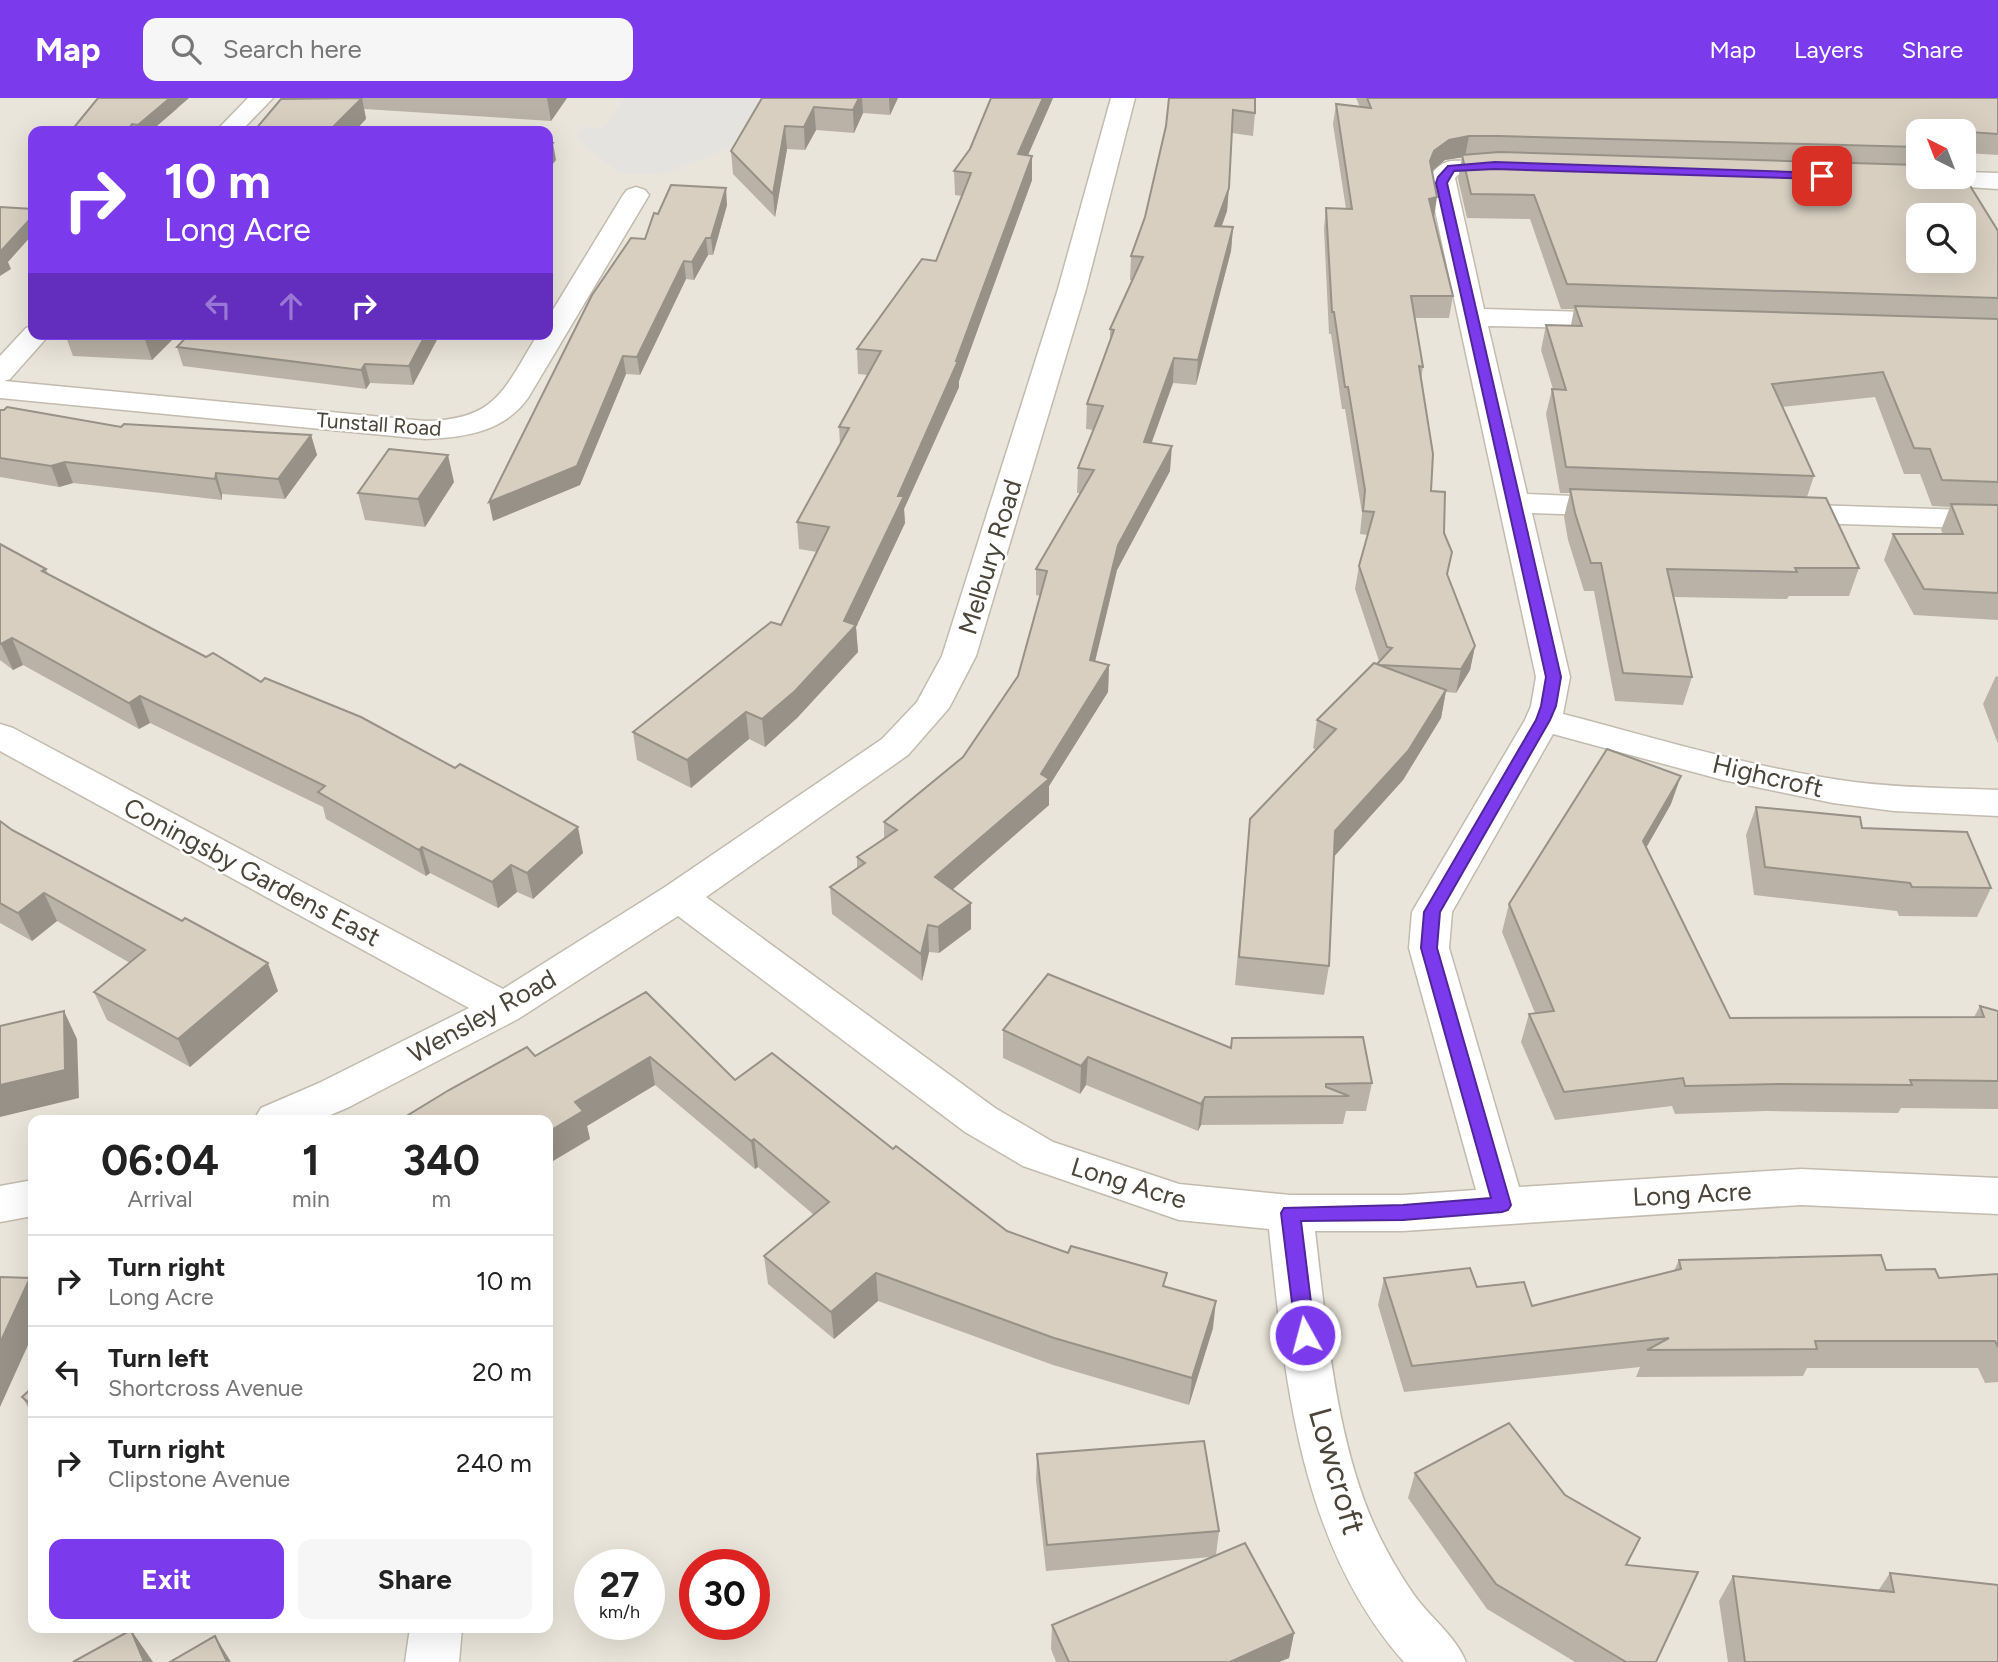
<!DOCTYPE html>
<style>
:root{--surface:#fff;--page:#f6f6f6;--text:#222;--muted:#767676;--line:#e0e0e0;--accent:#7c3aed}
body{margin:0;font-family:Figtree,sans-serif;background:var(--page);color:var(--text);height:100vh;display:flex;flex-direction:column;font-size:26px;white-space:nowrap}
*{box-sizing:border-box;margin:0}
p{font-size:23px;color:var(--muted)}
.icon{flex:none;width:38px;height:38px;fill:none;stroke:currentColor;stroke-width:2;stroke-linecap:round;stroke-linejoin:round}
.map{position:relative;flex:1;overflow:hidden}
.panel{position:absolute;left:28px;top:1017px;width:525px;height:518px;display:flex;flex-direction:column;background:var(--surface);border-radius:14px;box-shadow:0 7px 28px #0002}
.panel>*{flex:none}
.guide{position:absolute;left:28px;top:28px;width:525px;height:214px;border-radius:14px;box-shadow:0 7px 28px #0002;background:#7c3aed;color:#fff;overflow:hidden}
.needle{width:46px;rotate:318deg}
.tools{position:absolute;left:1906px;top:21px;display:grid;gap:14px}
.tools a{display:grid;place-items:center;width:70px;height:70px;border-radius:14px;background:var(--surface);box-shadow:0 7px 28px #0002;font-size:35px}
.speed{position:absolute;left:574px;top:1451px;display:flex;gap:14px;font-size:35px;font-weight:700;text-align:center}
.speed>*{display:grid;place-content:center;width:91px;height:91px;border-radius:50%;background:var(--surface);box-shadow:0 7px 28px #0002;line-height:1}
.speed small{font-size:18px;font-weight:400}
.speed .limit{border:10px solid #d22;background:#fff;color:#111}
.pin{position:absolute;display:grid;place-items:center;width:60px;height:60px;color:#fff;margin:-30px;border-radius:14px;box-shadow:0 4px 10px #0006}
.me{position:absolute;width:77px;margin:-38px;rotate:353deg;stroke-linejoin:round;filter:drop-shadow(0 0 5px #0008)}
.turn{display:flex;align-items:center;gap:24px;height:147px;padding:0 21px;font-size:32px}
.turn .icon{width:91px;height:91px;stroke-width:2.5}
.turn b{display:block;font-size:49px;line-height:60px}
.lanes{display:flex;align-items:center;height:66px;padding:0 21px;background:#0003;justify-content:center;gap:35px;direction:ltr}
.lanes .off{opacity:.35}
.eta{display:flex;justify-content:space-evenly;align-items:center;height:119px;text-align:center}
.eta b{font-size:42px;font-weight:700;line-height:49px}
.primary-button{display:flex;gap:14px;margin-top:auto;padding:14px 21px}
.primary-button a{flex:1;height:80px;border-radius:14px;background:var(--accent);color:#fff;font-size:28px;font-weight:700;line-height:80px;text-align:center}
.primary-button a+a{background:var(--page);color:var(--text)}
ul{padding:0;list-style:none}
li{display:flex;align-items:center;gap:21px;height:91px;padding:0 21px;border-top:2px solid var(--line)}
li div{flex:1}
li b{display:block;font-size:26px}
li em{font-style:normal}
header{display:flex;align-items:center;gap:42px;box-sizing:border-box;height:98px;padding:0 35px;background:var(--accent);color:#fff}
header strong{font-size:33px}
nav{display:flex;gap:38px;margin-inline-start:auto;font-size:24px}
.search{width:490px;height:63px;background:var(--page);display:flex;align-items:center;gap:18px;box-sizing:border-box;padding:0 24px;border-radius:14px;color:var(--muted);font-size:26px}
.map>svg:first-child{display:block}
.residential{fill:#eae5da;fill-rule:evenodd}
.parking{fill:#e5e3e0}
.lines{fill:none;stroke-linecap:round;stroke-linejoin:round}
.minor-casing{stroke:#c2bbae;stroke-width:3}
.minor{fill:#fff;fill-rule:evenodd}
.wall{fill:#bab2a6}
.shaded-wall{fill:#979187}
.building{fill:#d8cfc1;stroke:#979187;stroke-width:2;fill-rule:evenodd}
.route{fill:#7c3aed;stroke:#51269a;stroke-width:2}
.labels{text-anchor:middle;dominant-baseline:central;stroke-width:5;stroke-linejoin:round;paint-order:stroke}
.far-street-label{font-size:21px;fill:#4b4439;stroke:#fff}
.street-label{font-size:26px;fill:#4b4439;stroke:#fff}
.near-street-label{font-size:32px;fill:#4b4439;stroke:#fff}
</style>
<header>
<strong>Map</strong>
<div class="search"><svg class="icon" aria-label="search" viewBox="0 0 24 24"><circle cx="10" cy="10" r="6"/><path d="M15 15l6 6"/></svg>Search here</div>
<nav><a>Map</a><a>Layers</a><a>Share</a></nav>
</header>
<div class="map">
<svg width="1998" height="1564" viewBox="0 0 1998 1564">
<rect width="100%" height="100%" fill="#f6f3ec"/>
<!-- residential -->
<path class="residential" d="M0,0H1998V1564H0ZM33,33H548V236H33ZM1918,33H1964V79H1918ZM1918,117H1964V163H1918ZM33,1022H548V1530H33ZM590,1466H649V1526H590ZM695,1466H754V1526H695Z"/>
<!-- parking -->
<polygon class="parking" points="625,0 760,0 730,50 661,77 620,75 575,41 583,29 604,30"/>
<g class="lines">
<!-- minor casing -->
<g class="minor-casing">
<g id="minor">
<polygon points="248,0 273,0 241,33 216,33"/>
<path d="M1111,0H1135L1086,191L976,558L949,610L908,657L706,799L995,1010L1053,1044L1179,1086L1290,1097H1403L1476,1092L1409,850L1412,814L1525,622L1531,608L1536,579L1429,85C1431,73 1440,65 1451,63L1513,61L1522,63L1525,68L1522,73L1513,75L1458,77L1455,80L1484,211L1625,215L1635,217L1639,223L1635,229L1625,231L1488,228L1527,396L1619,400L1630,402L1635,409L1630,416L1619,418L1532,415L1570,579L1563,616C1659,641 1756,671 1854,684C1902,690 1950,690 1998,692V718L1894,713L1833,705L1723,682L1553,636L1452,814L1449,850L1519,1089L1801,1071L1998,1080V1116L1801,1107L1403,1133H1315C1327,1233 1337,1362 1386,1451C1395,1468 1406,1486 1417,1501C1434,1523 1455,1538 1466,1564H1404C1299,1445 1285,1282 1269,1131L1179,1122L1023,1068L965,1034L678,818L518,921L349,1009L319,1022H254L261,1010L319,985L469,910L0,653V626L13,630L503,891L665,789L882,641L917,604L942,558L1058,191Z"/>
<polygon points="1913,72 1918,73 1918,79 1964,79 1964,74 1998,75 1998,91 1904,85 1900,80 1904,75"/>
<path d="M636,89L645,92L649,97L528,300C504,334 463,340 425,341L0,300V258L26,230L33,228V236H50L10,281L4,283L425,323C497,322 504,291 538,236H548V220L623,97L627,92Z"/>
<polygon points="1780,406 1998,413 1998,431 1780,424 1769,422 1764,415 1769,408"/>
<polygon points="33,1082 33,1118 0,1124 0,1088"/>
<polygon points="410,1530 462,1530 459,1564 405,1564"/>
</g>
</g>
<!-- minor -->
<use href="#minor" class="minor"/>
</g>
<!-- wall -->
<g class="wall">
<polygon points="335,0 567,0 551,23 364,11 366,21"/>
<polygon points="762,0 898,0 890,17 863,15 854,35 816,32 805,52 787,51 775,119 733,76 731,53"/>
<polygon points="991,0 1053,0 1028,57 1032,82 959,283 959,289 904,411 905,425 856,529 858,554 797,620 765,649 749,641 691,690 637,662 633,634 781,527 817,454 799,451 797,424 840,347 839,329 868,277 858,276 857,251 936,163 962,98 955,97 954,73 970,51"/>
<polygon points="1169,0 1255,15 1253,38 1232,35 1227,113 1222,128 1233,129 1231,153 1196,287 1173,285 1151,345 1170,373 1117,472 1095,564 1109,567 1108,594 1049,688 1049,707 952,792 971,805 971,831 939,855 929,854 922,883 832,816 830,789 857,771 857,759 884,740 884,724 963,659 1018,578 1041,498 1036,497 1036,471 1080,395 1077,395 1078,370 1093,332 1086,331 1087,306 1110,244 1110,231 1133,182 1130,182 1131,158 1145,119 1166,28"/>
<polygon points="1356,0 1998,0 1998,57 1967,55 1965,59 1964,59 1964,33 1918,33 1918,79 1998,133 1998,522 1914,517 1884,462 1893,436 1943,436 1941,432 1950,409 1932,408 1920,376 1904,376 1875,299 1782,309 1814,378 1807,399 1859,470 1849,498 1789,498 1787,501 1673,499 1692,579 1683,607 1615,603 1594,493 1584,493 1568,442 1564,419 1570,395 1560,395 1546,316 1552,291 1553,291 1541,252 1546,227 1571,227 1574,211 1561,211 1530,121 1467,120 1458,81 1462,59 1445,62 1432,73 1433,120 1453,198 1449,220 1415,220 1423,269 1421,282 1431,393 1444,435 1447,478 1475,548 1470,572 1456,595 1446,594 1441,620 1403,682 1334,758 1329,868 1324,897 1235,887 1250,721 1316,652 1313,650 1317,622 1379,563 1355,491 1359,468 1368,437 1360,436 1362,415 1345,311 1342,311 1331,236 1329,236 1324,131 1326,110 1346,111 1333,26 1336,6 1360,9"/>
<polygon points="178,10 151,33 71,33"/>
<polygon points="727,107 713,157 708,157 694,182 686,181 640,277 626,276 580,387 493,423 658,116"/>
<polygon points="65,236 178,236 152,262 73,258"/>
<polygon points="189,236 440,236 413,287 370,285 366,291 183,268 177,249"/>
<polygon points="0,312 121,329 311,337 317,357 285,401 222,396 222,402 73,385 59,389 0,379"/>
<polygon points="454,384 425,429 365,422 358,395"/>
<polygon points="0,446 46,471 48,476 206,559 261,584 583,755 533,801 517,794 498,810 430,775 426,778 326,721 323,709 150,625 139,631 23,567 13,572 0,562"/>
<polygon points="1996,578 1998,579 1998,646 1983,606"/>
<polygon points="1671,706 1646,750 1730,920 1974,919 1980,908 1998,913 1998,1011 1901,1010 1898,1015 1767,1013 1675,1016 1672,1008 1555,1022 1521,944 1529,916 1535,915 1502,834 1509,806"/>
<polygon points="1756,709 1862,730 1991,790 1977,819 1899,818 1897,813 1754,797 1746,737"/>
<polygon points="0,723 12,732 278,893 190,969 107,922 94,894 130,865 57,823 32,843 0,825"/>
<polygon points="646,894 735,982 893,1051 1007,1133 1166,1188 1213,1230 1189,1307 1053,1267 878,1203 834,1241 768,1186 764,1158 814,1117 758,1069 755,1071 655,987 587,1028 590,1041 535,958"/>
<polygon points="1003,932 1230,950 1372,985 1366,1013 1346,1013 1343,1026 1201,1027 1198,1033 1086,987 1080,996 1003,960"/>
<polygon points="1679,1162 1886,1172 1939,1180 1998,1176 1998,1284 1985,1285 1978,1270 1807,1270 1803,1278 1636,1279 1640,1269 1404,1294 1378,1207 1384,1180 1477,1189 1532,1208 1674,1173"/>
<polygon points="33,1289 33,1317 22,1299"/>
<polygon points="1037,1356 1219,1433 1216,1457 1294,1535 1289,1560 1279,1564 1056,1564 1051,1551 1052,1527 1211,1459 1046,1473 1036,1382"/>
<polygon points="1415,1375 1565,1397 1628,1467 1656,1564 1575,1564 1487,1511 1408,1400"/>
<polygon points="1890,1475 1998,1564 1728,1564 1719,1503 1733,1478 1878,1493"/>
</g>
<!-- shaded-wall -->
<g class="shaded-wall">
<polygon points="170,0 189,0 151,33 140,33 138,27"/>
<polygon points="362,0 366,21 355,33 329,33"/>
<polygon points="547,0 567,0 551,23"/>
<polygon points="859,0 862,0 863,15 854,35 853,12"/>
<polygon points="889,0 898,0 890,17"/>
<polygon points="1043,0 1053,0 1018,80 1018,56"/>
<polygon points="814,9 816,32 805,52 804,29"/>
<polygon points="132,26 135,33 127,33"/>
<polygon points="785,28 787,51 775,119 773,96"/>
<polygon points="1469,38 1465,59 1445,62 1431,74 1430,63 1434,53 1449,42"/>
<polygon points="553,45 556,62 548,72 548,51"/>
<polygon points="1032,58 1032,82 959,283 959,289 904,411 905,425 856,529 858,554 797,620 765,649 762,621 844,523 956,263"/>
<polygon points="726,90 727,107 713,157 711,140"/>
<polygon points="1229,90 1227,113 1213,151 1215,128"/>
<polygon points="1437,99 1434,120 1429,101"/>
<polygon points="33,118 33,136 8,164 11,171 0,178 0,154"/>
<polygon points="1233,129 1231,153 1196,287 1198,262"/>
<polygon points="706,140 708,157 694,182 692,164"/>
<polygon points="684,163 686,181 640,277 637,259"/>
<polygon points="147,236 178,236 152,262 144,239"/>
<polygon points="426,236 440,236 413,287 409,268"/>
<polygon points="623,258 626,276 580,387 493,423 489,404"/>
<polygon points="1174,260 1173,285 1143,369 1144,344"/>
<polygon points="365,266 370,285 366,291 361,272"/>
<polygon points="311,337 317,357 285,401 278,381"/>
<polygon points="1172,348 1170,373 1117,472 1089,588 1090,562 1118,447"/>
<polygon points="448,357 454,384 425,429 418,401"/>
<polygon points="65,364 73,385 59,389 51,368"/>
<polygon points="216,375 222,396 222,402 215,381"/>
<polygon points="12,540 23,567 13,572 1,546"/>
<polygon points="1475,548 1470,572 1456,595 1461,571"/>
<polygon points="1109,567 1108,594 1049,688 1049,707 936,806 935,779 1041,676"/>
<polygon points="1446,592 1441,620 1403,682 1331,762 1335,733"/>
<polygon points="140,598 150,625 139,631 129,605"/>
<polygon points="746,614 749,641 691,690 687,662"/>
<polygon points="1681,678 1671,706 1634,771 1643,743"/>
<polygon points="578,729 583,755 533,801 527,775"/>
<polygon points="422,749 430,775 426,778 419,752"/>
<polygon points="511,767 517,794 498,810 492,784"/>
<polygon points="44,795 57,823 32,843 18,815"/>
<polygon points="971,805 971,831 939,855 938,829"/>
<polygon points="928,827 929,854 922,883 921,856"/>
<polygon points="268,865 278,893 190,969 178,941"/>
<polygon points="64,913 77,941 79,1000 0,1019 0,987"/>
<polygon points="650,959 655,987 587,1028 590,1041 548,1066 548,1034 575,1004"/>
<polygon points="1088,959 1086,987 1080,996 1081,968"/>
<polygon points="1205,999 1201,1027 1198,1033 1201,1006"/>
<polygon points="754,1041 758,1069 755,1071 751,1043"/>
<polygon points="876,1175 878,1203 834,1241 831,1214"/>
<polygon points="30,1180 33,1185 33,1236 0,1309 0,1245"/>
<polygon points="1216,1203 1213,1230 1189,1307 1192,1280"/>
<polygon points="131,1532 153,1564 144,1564"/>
<polygon points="1294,1535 1289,1560 1279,1564 1230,1564"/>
<polygon points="215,1538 231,1564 227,1564"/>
</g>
<!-- building -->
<g class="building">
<polygon points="98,0 170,0 138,27 132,26 127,33 71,33"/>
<polygon points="362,0 329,33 254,33 281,1"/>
<polygon points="762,0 859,0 853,12 814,9 804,29 785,28 773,96 731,53"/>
<polygon points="991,0 1043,0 1018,56 1032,58 956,263 958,263 898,398 904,398 844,523 856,527 795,593 762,621 746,614 687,662 633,634 771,524 781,527 829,429 797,424 849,330 839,329 881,253 857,251 922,161 936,163 971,75 954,73 970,51"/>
<polygon points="1169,0 1255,0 1255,15 1233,12 1229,90 1215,128 1233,129 1198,262 1174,260 1144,344 1172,348 1118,447 1090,562 1109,567 1041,676 1049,681 935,779 971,805 938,829 928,827 921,856 830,789 865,765 857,759 897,732 884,724 963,659 1018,578 1047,473 1036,471 1094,372 1078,370 1103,308 1087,306 1114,232 1110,231 1143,159 1131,158 1145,119 1166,28"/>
<polygon points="1367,0 1998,0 1998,36 1970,34 1972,39 1964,38 1964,33 1918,33 1918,49 1499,38 1469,38 1449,42 1434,53 1430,63 1437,99 1429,101 1453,198 1411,198 1423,269 1419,268 1433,356 1431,393 1445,394 1444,435 1452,454 1447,476 1475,548 1461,571 1379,567 1377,566 1392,550 1387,549 1359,468 1374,414 1363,413 1365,392 1348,289 1345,289 1334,214 1332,214 1326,110 1352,111 1336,6 1371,10"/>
<polygon points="548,44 553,45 548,51"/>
<path d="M1499,54L1918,67V79L1964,78L1998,133V200L1567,186L1534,97L1471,96L1462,57ZM1918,117H1964V163H1918Z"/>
<polygon points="671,87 726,90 711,140 706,140 692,164 684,163 637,259 623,258 577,368 489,404 592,197 631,140 645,141 654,115 658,116"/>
<polygon points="0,109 33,111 33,118 0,154"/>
<polygon points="1575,208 1998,221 1998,384 1942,382 1930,351 1914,350 1883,274 1772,286 1814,378 1566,369 1552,291 1566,292 1546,227 1582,228"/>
<polygon points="91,236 147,236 144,239"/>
<polygon points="189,236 426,236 409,268 365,266 361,272 177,249"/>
<polygon points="7,309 121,329 124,326 311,337 278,381 216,375 215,381 65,364 51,368 0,360 0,312 4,312"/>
<polygon points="389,351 448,357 418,401 358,395"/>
<polygon points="1570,391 1826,400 1859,470 1795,470 1797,474 1667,471 1692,579 1623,575 1601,465 1591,465 1575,415"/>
<polygon points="1951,406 1998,407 1998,495 1924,491 1893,436 1963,436"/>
<polygon points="0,446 46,471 42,473 206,559 213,555 261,584 265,580 361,619 455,670 460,666 578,729 527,775 511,767 492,784 422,749 419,752 318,694 325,688 140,598 129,605 12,540 1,546 0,545"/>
<polygon points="1374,565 1446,592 1408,653 1335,733 1329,868 1239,859 1250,721 1336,631 1317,622"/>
<polygon points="1607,651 1681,678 1643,743 1730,920 1984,919 1980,908 1998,913 1998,983 1910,982 1912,987 1779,986 1685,988 1683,980 1564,994 1529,916 1554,913 1509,806"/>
<polygon points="1756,709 1860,719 1862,730 1967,734 1991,790 1912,789 1910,785 1765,769"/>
<polygon points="0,723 12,732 182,823 185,820 268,865 178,941 94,894 145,852 44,795 18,815 0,805"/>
<polygon points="1048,876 1231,950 1232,940 1363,939 1372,985 1326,986 1326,989 1349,998 1205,999 1201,1006 1088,959 1081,968 1003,932"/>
<polygon points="646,894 735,982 772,955 893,1051 896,1048 1007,1133 1068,1155 1071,1148 1167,1175 1163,1188 1216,1203 1192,1280 1054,1240 876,1175 831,1214 764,1158 829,1104 754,1041 751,1043 650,959 575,1004 583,1013 548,1034 548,1022 400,1022 449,992 527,949 535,958"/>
<polygon points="64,913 65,972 0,987 0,928"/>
<polygon points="1881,1157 1886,1172 1935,1171 1939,1180 1998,1176 1998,1249 1995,1243 1815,1243 1817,1251 1647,1252 1669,1240 1412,1268 1384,1180 1470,1170 1477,1189 1524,1184 1532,1208 1681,1171 1679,1162"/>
<polygon points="0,1179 30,1180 0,1245"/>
<polygon points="33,1289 33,1308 22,1299"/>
<polygon points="1509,1325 1565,1397 1640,1440 1626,1467 1698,1474 1656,1564 1626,1564 1496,1486 1415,1375"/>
<polygon points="1204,1343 1219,1433 1047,1447 1037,1356"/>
<polygon points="1245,1445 1294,1535 1230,1564 1069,1564 1052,1527"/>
<polygon points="1890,1475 1998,1487 1998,1564 1745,1564 1733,1478 1894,1494"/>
<polygon points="131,1532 144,1564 73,1564"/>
<polygon points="215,1538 227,1564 170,1564"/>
</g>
<!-- route -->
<polygon class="route" points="1495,64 1822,75 1827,78 1822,81 1495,71 1454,73 1447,85 1561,579 1556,608 1550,622 1440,814 1437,850 1511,1107 1508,1112 1502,1114 1403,1122 1301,1123 1315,1237 1312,1243 1305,1246 1298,1243 1296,1237 1281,1115 1284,1110 1403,1107 1491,1100 1421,850 1424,814 1536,622 1541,608 1546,579 1436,85 1438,79 1448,68"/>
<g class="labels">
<!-- far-street labels -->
<g class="far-street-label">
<text transform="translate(379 326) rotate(4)">Tunstall Road</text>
</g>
<!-- street labels -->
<g class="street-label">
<text transform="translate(990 459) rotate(-73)">Melbury Road</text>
<text transform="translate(1768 678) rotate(13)">Highcroft</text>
<text transform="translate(252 774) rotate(28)">Coningsby Gardens East</text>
<text transform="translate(482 918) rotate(-29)">Wensley Road</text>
<text transform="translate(1129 1085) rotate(17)">Long Acre</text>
<text transform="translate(1692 1096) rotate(-3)">Long Acre</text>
</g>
<!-- near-street labels -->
<g class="near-street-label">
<text transform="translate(1337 1373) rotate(74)">Lowcroft</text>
</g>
</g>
</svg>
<div class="tools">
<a><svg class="needle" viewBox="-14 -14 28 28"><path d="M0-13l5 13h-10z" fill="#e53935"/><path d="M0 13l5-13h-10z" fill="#767676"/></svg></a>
<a><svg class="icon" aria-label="search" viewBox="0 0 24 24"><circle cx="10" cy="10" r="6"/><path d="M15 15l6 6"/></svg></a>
</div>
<div class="speed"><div>27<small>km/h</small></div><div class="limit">30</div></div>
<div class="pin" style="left:1822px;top:78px;background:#d93025"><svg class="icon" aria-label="arrive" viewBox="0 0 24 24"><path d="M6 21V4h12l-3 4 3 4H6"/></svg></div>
<svg class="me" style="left:1305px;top:1237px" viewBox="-20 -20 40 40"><circle r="17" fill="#7c3aed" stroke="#fff" stroke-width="3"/><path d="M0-11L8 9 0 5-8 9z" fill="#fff"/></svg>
<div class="guide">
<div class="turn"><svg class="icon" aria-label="right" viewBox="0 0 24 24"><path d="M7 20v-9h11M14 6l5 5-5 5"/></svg><div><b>10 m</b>Long Acre</div></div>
<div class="lanes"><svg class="icon off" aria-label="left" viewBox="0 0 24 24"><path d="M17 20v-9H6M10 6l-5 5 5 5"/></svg><svg class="icon off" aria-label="ahead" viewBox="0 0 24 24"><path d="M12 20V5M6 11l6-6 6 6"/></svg><svg class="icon" aria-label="right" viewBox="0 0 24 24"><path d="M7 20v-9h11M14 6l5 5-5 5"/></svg></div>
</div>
<section class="panel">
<div class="eta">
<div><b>06:04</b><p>Arrival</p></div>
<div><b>1</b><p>min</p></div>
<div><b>340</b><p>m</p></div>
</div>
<ul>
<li><svg class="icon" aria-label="right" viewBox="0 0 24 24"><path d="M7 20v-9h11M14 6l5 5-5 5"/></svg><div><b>Turn right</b><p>Long Acre</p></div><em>10 m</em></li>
<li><svg class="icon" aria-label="left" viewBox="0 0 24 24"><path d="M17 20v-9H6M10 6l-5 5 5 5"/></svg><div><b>Turn left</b><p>Shortcross Avenue</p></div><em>20 m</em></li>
<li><svg class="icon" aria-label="right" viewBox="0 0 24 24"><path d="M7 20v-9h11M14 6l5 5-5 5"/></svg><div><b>Turn right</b><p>Clipstone Avenue</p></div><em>240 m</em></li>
</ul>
<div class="primary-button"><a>Exit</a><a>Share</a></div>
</section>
</div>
